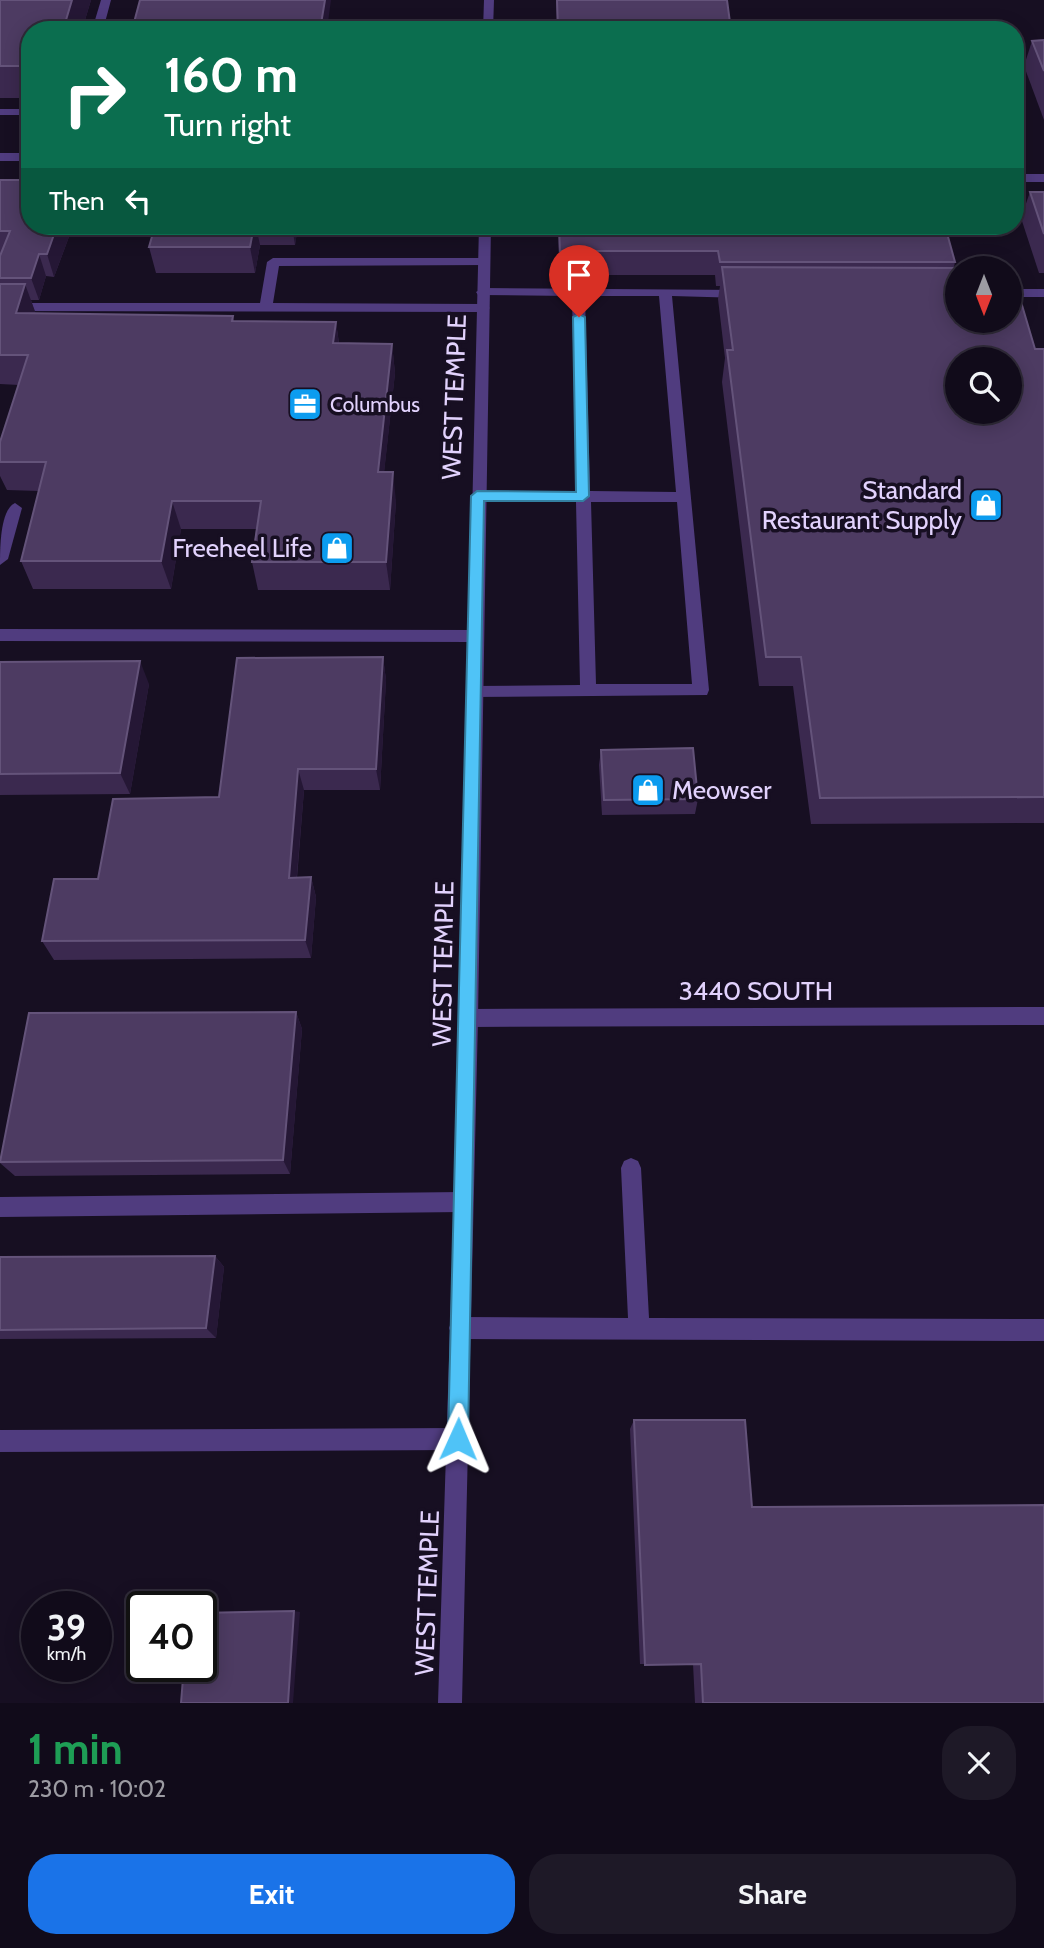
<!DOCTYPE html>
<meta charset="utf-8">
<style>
:root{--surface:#110b1a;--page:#1e1927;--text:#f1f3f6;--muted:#9c9ba2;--line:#302b39;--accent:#1a73e8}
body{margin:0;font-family:Cabin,sans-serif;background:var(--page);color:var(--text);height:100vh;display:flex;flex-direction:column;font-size:26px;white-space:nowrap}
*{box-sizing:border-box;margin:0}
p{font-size:23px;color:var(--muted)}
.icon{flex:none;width:38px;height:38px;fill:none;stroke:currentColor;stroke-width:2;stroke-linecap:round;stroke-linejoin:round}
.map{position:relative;height:1703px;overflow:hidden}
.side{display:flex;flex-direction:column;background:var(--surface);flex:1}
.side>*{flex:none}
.hud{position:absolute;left:21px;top:21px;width:1003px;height:214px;border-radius:28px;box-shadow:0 4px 18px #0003,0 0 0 2px var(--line);background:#0b6e4f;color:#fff;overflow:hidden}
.needle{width:46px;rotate:180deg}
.tools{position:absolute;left:945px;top:256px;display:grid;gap:14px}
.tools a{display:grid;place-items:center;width:77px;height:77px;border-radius:50%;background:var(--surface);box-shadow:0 4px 18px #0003,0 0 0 2px var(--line);font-size:35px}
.speed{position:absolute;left:21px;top:1591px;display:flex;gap:14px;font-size:35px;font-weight:700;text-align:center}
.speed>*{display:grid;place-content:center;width:91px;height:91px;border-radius:50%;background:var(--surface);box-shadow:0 4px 18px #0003,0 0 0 2px var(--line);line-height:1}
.speed small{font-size:18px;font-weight:400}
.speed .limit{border:4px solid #111;border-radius:10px;background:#fff;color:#111}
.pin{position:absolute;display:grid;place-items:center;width:60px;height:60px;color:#fff;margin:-72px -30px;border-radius:50% 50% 50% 0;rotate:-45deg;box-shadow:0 0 7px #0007}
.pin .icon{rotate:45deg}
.me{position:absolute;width:77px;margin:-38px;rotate:1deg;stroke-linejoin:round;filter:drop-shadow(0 0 5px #0008)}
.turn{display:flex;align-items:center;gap:24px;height:147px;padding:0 28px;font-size:32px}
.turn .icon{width:91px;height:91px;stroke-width:2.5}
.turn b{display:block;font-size:49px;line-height:60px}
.then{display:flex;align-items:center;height:66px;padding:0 28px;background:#0003;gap:14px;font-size:26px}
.round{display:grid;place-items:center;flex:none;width:74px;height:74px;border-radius:28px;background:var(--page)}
.overview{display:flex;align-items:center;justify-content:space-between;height:119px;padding:0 28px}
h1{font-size:42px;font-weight:800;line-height:52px;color:#1e9e55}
.button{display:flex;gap:14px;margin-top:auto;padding:14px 28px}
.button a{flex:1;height:80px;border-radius:28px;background:var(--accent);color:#fff;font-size:28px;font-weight:800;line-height:80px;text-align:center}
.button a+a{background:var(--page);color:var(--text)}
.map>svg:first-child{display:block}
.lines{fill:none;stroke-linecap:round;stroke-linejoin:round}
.service{fill:#503c7f;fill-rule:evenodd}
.minor{fill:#503c7f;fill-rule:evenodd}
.tertiary{fill:#503c7f;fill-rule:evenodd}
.wall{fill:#3b294f}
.shaded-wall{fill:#251735}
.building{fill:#4d3b62;stroke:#64537a;stroke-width:2;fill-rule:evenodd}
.route{fill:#4fc3f7;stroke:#337fa1;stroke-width:2}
.labels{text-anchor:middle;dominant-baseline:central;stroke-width:7;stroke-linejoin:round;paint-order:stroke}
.far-poi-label{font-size:21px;fill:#e2d2fd;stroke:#170f22;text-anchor:start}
.street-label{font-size:26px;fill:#e2d2fd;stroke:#170f22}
.poi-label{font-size:26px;fill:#e2d2fd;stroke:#170f22;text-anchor:end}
</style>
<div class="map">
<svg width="1044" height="1703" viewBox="0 0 1044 1703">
<rect width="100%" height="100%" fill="#170f22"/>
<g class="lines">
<!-- service -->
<g class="service">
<polygon points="101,0 111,0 103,30 92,30"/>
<rect x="0" y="109" width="30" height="6"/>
<rect x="1015" y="174" width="29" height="8"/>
<polygon points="273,258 484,258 489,259 489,265 279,266 273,303 483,304 490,308 483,312 0,311 0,303 260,303 267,262"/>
<path d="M483,288L742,290L749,294L742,298L672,296L709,690L707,695L468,697L466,692L474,686L580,685L576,502L477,501L470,496L477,491H576L572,296L478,295L476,292ZM585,296H659L676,492L590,491ZM591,502H677L692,684H596Z"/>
<rect x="1010" y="289" width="34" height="8"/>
<path d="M15,503L22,508L8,559L0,565C0,548 0,510 15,503Z"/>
<polygon points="0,629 475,630 483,636 475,642 0,641"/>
<polygon points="1044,1007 1044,1025 469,1027 462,1024 460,1018 462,1012 469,1009"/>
<polygon points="631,1158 638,1161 641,1168 649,1318 1044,1319 1044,1341 460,1339 452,1336 449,1328 452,1320 460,1317 628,1318 621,1168 624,1161"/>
<polygon points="463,1192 470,1195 473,1202 470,1209 463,1212 0,1217 0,1197"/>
<polygon points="458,1428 466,1431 469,1439 466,1447 458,1450 0,1452 0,1430"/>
</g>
<!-- minor -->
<rect class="minor" x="0" y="153" width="30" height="8"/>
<!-- tertiary -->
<g class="tertiary">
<polygon points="484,0 494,0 493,30 483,30"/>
<polygon points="479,226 491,226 478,1018 462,1703 438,1703 460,1018"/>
</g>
</g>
<!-- wall -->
<g class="wall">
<polygon points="0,0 91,0 82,30 30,30 30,98 0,98"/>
<polygon points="556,0 727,0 731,30 557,30"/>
<polygon points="1044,40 1044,120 1024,66 1032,41"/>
<polygon points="0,180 73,226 54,277 46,276 39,300 31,300 35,313 233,316 234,321 336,322 339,343 392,344 395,373 384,472 396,501 390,590 258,590 252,562 256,529 181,529 171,589 33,589 21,561 39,491 7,490 0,476 0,442 19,385 0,384 0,256 1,254 0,254"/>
<polygon points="1030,192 1044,192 1044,273 1039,273 1021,218"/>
<polygon points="155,226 298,226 295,245 260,245 255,273 156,273 149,247"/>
<polygon points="558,226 945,226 955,262 954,267 957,320 1035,349 1044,349 1044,823 811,824 793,686 759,686 722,382 725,358 718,299 720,286 716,286 715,275 559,275"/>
<polygon points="383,657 386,680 380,790 304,790 297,878 311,877 316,897 311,958 54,960 42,941 219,797"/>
<polygon points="0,662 149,684 130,794 0,795"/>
<polygon points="601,750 698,799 695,814 602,815 599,765"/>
<polygon points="296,1012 302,1029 290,1174 15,1176 0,1163"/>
<polygon points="215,1256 224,1267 216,1338 0,1339 0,1257"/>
<polygon points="634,1420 752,1507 1044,1703 695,1703 693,1664 640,1664 630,1429"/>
</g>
<!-- shaded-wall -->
<g class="shaded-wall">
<polygon points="72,0 91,0 82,30 63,30"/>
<polygon points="325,0 331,0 327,30 320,30"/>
<polygon points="57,226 73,226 54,277 47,254"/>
<polygon points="254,226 256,226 260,245 255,273 250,247"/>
<polygon points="292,226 298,226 295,245"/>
<polygon points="39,254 46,276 39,300 31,278"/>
<polygon points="25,284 36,314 16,313"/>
<polygon points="336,322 340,352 333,343"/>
<polygon points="392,344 395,373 381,501 378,472"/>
<polygon points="393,472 396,501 390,590 386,562"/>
<polygon points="172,501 181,529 171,589 161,561"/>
<polygon points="383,657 386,680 380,790 376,769"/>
<polygon points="140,661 149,684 130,794 120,773"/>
<polygon points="298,769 304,790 295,897 289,878"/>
<polygon points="311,877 316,897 311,958 305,940"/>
<polygon points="296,1012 302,1029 290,1174 283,1160"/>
<polygon points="215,1256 224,1267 216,1338 206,1328"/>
<polygon points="294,1611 300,1612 293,1703 288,1703"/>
</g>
<!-- building -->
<g class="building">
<polygon points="0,0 72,0 63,30 30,30 30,66 0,66"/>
<polygon points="140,0 325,0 320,30 132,30"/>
<polygon points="557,0 727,0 731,30 558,30"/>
<polygon points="1044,40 1044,71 1032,41"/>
<polygon points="0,180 30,180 30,226 57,226 47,254 39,254 31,278 0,278 0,256 10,231 0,231"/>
<polygon points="1030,192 1044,192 1044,234"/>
<polygon points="155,226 254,226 250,247 149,247"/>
<polygon points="559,226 945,226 955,262 720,262 718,251 560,251"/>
<path d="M722,267L962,268H957V320H1010V285H1016L1035,349H1044V797L820,798L801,657H766L727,350H733ZM957,359H1010V411H957Z"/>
<polygon points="0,284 25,284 16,313 233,316 232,321 336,322 333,343 392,344 378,472 393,472 386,562 252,562 261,501 172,501 161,561 21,561 46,462 0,462 0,442 28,355 0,355"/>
<polygon points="383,657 376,769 298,769 289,878 311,877 305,940 42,941 54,879 98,879 113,799 219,797 237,658"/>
<polygon points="140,661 120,773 0,774 0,662"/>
<polygon points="693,748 698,799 604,800 601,750"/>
<polygon points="296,1012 283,1160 0,1162 29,1013"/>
<polygon points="215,1256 206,1328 0,1330 0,1257"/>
<polygon points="634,1420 745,1420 752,1507 1044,1505 1044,1703 703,1703 701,1664 645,1665"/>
<polygon points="294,1611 288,1703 181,1703 184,1666 201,1666 201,1613"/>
</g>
<!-- route -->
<polygon class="route" points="579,314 585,317 589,496 583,501 484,501 468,1439 465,1446 458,1449 451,1446 448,1439 471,496 477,491 576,492 573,317"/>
<!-- icons -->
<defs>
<g id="office-square" transform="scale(1.75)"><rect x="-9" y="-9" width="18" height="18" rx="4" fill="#0c9cef" stroke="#170f22"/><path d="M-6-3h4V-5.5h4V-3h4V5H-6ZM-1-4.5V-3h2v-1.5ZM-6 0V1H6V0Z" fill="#fff"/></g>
<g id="shop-square" transform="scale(1.75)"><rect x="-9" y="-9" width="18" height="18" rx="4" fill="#0c9cef" stroke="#170f22"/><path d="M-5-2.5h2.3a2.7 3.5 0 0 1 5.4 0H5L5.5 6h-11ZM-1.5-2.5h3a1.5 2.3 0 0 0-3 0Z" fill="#fff"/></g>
</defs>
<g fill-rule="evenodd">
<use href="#office-square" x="305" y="404"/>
<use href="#shop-square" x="986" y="505"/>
<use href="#shop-square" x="337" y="548"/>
<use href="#shop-square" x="648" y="790"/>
</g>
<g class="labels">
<!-- far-poi labels -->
<g class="far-poi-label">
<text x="330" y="404">Columbus</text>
</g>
<!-- street labels -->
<g class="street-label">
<text transform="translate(454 397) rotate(-88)">WEST TEMPLE</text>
<text transform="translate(443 964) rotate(-89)">WEST TEMPLE</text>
<text x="756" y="991">3440 SOUTH</text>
<text transform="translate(427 1593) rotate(-88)">WEST TEMPLE</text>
</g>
<!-- poi labels -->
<g class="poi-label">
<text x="962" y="490">Standard<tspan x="962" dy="30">Restaurant Supply</tspan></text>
<text x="312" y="548">Freeheel Life</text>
<text x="672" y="790" text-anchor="start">Meowser</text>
</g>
</g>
</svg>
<div class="tools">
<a><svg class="needle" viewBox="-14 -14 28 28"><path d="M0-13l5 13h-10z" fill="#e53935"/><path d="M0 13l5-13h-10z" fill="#9c9ba2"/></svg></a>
<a><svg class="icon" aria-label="search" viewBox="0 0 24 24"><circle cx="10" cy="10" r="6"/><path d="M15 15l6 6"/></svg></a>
</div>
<div class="speed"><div>39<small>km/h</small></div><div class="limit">40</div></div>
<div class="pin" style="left:579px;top:317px;background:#d93025"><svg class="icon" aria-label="arrive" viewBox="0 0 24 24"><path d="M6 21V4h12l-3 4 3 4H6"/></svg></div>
<svg class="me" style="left:458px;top:1439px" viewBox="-20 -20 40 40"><path d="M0-17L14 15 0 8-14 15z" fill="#4fc3f7" stroke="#fff" stroke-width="4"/></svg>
<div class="hud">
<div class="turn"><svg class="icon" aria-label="right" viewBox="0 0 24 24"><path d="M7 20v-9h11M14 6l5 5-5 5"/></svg><div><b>160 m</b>Turn right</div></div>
<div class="then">Then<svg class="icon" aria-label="left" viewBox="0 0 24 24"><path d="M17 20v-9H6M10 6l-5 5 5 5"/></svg></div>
</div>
</div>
<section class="side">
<div class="overview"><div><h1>1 min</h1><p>230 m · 10:02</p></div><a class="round"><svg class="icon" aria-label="close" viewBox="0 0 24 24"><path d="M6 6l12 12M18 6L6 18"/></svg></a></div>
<div class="button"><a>Exit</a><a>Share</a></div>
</section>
